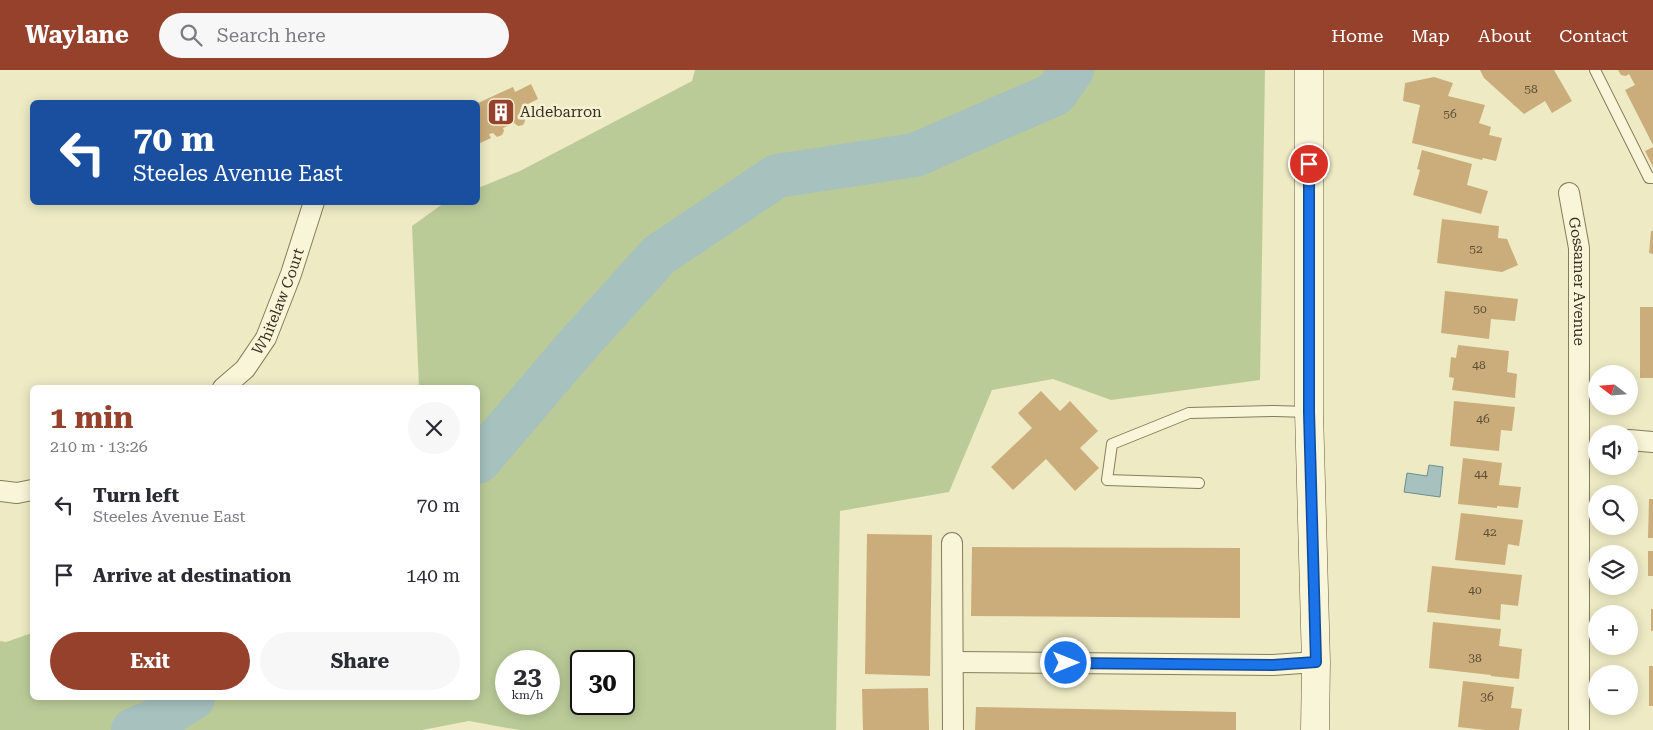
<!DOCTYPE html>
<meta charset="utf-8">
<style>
:root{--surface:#fff;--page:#f7f7f7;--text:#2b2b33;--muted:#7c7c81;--accent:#96412c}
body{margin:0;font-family:"Roboto Serif",serif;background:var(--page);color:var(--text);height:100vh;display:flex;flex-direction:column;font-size:19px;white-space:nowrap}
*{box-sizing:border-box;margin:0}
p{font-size:16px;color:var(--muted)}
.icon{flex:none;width:28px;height:28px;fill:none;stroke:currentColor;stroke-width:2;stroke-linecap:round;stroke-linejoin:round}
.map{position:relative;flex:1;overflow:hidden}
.drawer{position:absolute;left:30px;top:315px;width:450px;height:315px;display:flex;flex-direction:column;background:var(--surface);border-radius:8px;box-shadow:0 2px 12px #0003}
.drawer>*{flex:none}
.top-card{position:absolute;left:30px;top:30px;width:450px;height:105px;border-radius:8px;box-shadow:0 2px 12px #0003;background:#1a4fa0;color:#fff;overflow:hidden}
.needle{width:32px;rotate:287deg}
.fabs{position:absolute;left:1588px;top:295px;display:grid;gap:10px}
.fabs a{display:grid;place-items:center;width:50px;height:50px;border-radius:50%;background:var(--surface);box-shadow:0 2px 12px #0003;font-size:25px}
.speed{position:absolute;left:495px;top:580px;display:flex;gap:10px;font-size:25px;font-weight:700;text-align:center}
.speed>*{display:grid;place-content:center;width:65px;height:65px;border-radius:50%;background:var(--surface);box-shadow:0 2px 12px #0003;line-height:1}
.speed small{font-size:12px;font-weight:400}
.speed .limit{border:2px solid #111;border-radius:8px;background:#fff;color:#111}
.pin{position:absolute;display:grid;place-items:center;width:42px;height:42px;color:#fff;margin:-21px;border:2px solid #fff;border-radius:50%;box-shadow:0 1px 5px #0007}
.me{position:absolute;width:55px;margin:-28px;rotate:90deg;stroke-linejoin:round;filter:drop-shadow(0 0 4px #0008)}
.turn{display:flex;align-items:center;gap:18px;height:105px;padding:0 20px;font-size:22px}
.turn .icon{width:65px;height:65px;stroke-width:2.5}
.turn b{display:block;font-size:35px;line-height:42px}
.round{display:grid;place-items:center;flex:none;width:52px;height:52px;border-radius:26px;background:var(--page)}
.headline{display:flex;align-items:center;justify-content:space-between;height:85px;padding:0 20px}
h1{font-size:30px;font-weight:700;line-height:38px;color:var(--accent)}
.cta{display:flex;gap:10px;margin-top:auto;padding:10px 20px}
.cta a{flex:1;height:58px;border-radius:30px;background:var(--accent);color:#fff;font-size:20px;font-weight:700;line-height:58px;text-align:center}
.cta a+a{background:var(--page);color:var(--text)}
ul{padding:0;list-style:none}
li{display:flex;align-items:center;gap:15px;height:70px;padding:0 20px}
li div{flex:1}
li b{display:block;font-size:19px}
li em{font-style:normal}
header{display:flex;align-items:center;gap:30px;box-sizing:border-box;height:70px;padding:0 25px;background:var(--accent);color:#fff}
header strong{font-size:24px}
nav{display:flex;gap:28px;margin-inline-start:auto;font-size:18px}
.search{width:350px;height:45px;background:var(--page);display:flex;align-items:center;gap:12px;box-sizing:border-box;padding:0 18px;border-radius:28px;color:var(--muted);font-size:19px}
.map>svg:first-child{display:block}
.green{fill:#bbcb98;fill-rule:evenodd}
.water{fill:#a6c1be;stroke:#6d8f8e}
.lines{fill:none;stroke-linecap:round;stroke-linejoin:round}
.river{stroke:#a6c1be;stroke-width:44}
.building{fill:#cbad7b}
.lane-casing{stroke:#887c5b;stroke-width:12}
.street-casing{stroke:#887c5b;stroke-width:22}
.secondary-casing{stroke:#6a5d3e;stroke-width:29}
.lane{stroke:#f8f5d8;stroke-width:10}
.street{stroke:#f8f5d8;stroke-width:20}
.secondary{stroke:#f8f5d8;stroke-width:28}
.route-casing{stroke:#114b97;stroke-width:12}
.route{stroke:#1a73e8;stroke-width:9}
.labels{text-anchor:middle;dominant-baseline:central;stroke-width:5;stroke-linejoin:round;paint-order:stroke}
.number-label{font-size:12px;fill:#5d4f36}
.poi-label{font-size:15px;fill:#38301f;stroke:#f5f2d4;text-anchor:start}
.street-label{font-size:15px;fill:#38301f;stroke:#f5f2d4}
</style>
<header>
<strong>Waylane</strong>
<div class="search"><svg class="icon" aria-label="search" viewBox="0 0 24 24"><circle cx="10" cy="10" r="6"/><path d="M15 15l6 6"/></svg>Search here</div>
<nav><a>Home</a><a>Map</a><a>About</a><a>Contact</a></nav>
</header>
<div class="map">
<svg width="1653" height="660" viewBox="0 0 1653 660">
<rect width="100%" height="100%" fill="#edeac4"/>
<!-- green -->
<path class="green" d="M695,0H1265L1260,310L1111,330L1053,309L992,320L949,422L840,441L836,660H519L469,651L422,660H0V571L6,572L32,563V628H478V318L419,317L412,156L444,133L478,132V118L520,101L692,11ZM549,591V634H506V591ZM581,591H624V634H581Z"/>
<!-- water -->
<polygon class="water" points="1429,395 1443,397 1440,427 1404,422 1407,403 1427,406"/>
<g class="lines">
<!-- river -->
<g class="river">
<polyline points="478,392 575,278 659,185 777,106 915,85 1055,24 1072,0"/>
<polyline points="133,660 163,647 193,628"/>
</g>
</g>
<!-- building -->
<g class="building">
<polygon points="1480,0 1554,0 1572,31 1552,43 1545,31 1524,44 1484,8"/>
<polygon points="1618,0 1653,0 1653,75 1625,20 1635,15 1629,4 1626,6 1621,5"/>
<polygon points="1434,7 1453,13 1448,26 1485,35 1479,53 1491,57 1489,65 1502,68 1496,91 1483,88 1482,90 1412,73 1420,35 1403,31 1405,13"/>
<polygon points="531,14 538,29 522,37 527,47 524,48 525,51 523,55 518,56 514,53 503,58 504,61 502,65 497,67 493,63 489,64 491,68 478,74 478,33 513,17 515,22"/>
<polygon points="1653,77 1653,97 1645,81"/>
<polygon points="1422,80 1472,94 1467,115 1488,121 1481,144 1413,125 1420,100 1417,99"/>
<polygon points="1442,149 1499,156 1498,168 1507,169 1518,195 1502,202 1437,193"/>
<polygon points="1651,161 1653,161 1653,184 1649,183"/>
<polygon points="1445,221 1518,229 1515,251 1491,249 1489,269 1441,263"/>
<rect x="1640" y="237" width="13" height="71"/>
<polygon points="1458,275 1509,281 1507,302 1517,304 1515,328 1452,320 1454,308 1449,307 1451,287 1456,288"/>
<polygon points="1041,321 1060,341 1070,331 1098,361 1080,378 1099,398 1075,421 1046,389 1013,420 991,397 1032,358 1018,343"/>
<polygon points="1454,331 1515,337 1512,361 1501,360 1499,381 1450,376"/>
<polygon points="1463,388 1502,393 1499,415 1521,417 1518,438 1497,436 1497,438 1458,434"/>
<polygon points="1649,429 1653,429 1653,468 1648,468"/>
<polygon points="1461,443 1523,450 1519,476 1508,474 1505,495 1455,490"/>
<polygon points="867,464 932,465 930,606 865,604"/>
<polygon points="972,477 1240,478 1240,548 971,546"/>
<rect x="1648" y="481" width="5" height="25"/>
<polygon points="1432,496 1522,505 1518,536 1501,534 1500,550 1427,542"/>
<rect x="1651" y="539" width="2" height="22"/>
<polygon points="1433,552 1501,559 1499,576 1522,579 1519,609 1491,606 1491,605 1429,598"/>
<rect x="1649" y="596" width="4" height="40"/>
<polygon points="1463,611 1514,617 1511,638 1522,639 1519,660 1486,660 1458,657"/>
<polygon points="928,618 929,660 863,660 862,619"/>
<polygon points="976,637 1236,642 1236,660 975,660"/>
</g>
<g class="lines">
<!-- lane casing -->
<g class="lane-casing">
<g id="lane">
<polyline points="1595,0 1649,108 1653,108"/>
<polyline points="1199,413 1107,410 1112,374 1189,343 1275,341 1308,342"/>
</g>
</g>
<!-- street casing -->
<g class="street-casing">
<g id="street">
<path id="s1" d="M1569,123L1579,178V660"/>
<path id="s2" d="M223,318L245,299L266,268L291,204L314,132"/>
<polyline points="1629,370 1653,372"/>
<polyline points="0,421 17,423 32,420"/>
<polyline points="952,473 953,660"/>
<polyline points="953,592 1273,595 1316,592"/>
</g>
</g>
<!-- secondary casing -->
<g class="secondary-casing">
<polyline id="secondary" points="1309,0 1309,342 1316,592 1315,660"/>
</g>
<!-- lane -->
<use href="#lane" class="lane"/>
<!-- street -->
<use href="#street" class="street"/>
<!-- secondary -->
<use href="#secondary" class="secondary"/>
</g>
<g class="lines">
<!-- route casing -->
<g class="route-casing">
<polyline id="route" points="1066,593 1273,595 1316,592 1309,342 1309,94"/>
</g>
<!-- route -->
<use href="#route" class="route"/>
</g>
<!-- icons -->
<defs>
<g id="building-square" transform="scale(1.4375)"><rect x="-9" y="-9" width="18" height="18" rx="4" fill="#96412c" stroke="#f5f2d4"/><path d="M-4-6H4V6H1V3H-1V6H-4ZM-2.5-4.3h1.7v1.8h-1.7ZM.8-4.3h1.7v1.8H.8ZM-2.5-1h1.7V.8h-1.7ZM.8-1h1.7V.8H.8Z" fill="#fff"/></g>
</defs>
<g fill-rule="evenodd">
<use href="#building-square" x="501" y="42"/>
</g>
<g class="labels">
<!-- number labels -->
<g class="number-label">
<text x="1531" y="19">58</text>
<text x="1450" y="44">56</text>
<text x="1476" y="179">52</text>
<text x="1480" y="239">50</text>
<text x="1479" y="295">48</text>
<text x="1483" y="349">46</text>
<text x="1481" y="404">44</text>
<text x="1490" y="462">42</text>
<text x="1475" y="520">40</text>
<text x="1475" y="588">38</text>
<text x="1487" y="627">36</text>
</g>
<!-- poi labels -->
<g class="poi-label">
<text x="520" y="42">Aldebarron</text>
</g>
<!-- street labels -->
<g class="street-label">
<text stroke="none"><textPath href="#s1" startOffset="89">Gossamer Avenue</textPath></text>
<text stroke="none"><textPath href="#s2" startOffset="105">Whitelaw Court</textPath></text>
</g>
</g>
</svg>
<div class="fabs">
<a><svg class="needle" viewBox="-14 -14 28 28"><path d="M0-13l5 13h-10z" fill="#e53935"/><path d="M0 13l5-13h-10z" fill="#7c7c81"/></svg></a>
<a><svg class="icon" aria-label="sound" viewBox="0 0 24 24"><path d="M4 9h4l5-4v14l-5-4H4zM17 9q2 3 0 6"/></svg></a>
<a><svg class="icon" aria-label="search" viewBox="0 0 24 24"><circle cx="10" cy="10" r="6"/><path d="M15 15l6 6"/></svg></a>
<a><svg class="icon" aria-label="layers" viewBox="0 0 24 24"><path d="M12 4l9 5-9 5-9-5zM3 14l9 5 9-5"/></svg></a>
<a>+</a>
<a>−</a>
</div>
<div class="speed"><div>23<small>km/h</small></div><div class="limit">30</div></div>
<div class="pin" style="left:1309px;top:94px;background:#d93025"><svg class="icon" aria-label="arrive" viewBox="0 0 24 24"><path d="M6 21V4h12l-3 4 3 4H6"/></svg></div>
<svg class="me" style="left:1066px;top:593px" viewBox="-20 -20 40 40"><circle r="17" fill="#1a73e8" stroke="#fff" stroke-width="3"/><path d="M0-11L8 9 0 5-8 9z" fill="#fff"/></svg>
<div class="top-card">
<div class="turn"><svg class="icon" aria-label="left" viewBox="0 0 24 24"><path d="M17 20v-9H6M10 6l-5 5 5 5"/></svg><div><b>70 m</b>Steeles Avenue East</div></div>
</div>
<section class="drawer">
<div class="headline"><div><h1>1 min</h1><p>210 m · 13:26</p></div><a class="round"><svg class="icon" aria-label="close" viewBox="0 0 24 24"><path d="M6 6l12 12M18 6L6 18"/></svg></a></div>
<ul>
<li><svg class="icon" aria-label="left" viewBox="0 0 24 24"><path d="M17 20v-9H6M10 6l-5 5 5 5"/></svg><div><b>Turn left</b><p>Steeles Avenue East</p></div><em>70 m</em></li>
<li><svg class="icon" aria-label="arrive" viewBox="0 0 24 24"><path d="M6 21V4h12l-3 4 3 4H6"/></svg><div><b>Arrive at destination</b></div><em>140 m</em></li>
</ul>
<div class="cta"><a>Exit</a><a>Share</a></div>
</section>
</div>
